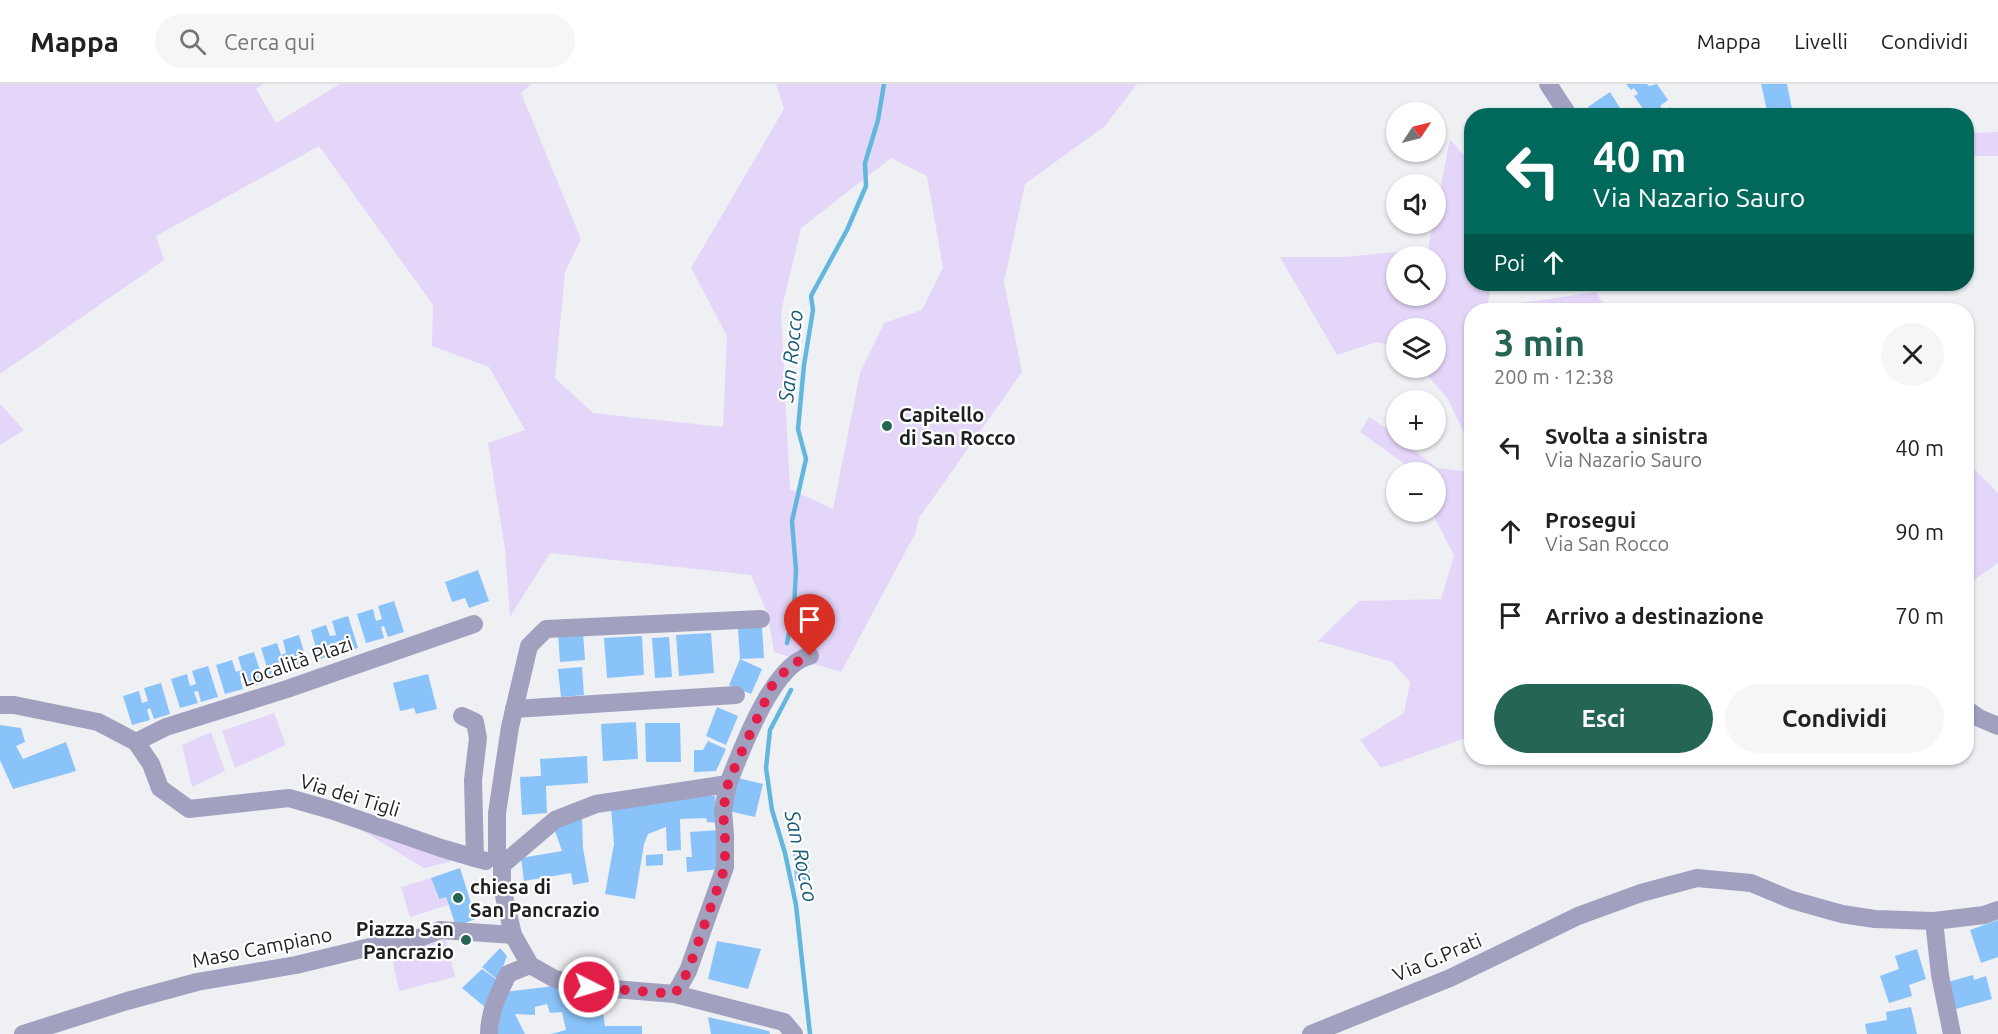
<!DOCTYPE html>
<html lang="it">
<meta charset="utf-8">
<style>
:root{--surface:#fff;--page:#f6f6f6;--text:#202124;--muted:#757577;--line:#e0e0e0;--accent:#246555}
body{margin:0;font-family:Ubuntu,sans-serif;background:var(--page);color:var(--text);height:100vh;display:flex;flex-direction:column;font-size:22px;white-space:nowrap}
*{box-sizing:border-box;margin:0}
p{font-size:20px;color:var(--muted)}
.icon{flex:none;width:33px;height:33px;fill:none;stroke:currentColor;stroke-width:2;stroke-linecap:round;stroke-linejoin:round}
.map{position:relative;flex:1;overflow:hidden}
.panel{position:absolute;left:1464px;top:219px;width:510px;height:462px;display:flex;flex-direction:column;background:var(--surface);border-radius:24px;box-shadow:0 2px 4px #0004}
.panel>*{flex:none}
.hud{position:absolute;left:1464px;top:24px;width:510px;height:183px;border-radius:24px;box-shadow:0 2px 4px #0004;background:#00695c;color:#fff;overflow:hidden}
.needle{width:39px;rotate:55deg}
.buttons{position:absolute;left:1386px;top:18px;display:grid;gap:12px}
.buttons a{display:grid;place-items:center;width:60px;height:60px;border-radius:50%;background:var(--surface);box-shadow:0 2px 4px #0004;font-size:30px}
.pin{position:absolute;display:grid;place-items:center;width:51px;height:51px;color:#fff;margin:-62px -26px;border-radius:50% 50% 50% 0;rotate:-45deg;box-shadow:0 0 6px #0007}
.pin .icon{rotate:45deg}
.me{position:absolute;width:66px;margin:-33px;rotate:95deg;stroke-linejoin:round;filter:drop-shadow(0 0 4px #0008)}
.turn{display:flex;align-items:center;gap:21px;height:126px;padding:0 30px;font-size:27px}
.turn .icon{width:78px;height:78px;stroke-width:2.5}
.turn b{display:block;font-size:42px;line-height:51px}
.then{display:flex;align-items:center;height:57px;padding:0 30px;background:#0003;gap:12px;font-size:22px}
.round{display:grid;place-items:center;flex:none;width:63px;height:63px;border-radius:32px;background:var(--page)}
.head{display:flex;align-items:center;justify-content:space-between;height:102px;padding:0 30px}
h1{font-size:36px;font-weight:600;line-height:45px;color:var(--accent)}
.button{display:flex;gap:12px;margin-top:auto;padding:12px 30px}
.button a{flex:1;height:69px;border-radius:36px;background:var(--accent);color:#fff;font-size:24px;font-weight:600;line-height:69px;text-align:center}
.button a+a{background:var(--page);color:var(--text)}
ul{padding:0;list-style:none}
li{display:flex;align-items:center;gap:18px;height:84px;padding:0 30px}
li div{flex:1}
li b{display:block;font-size:22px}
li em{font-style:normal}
header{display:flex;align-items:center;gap:36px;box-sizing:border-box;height:84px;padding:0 30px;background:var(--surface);border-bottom:2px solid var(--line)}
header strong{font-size:28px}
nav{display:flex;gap:33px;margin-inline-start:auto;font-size:21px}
.search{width:420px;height:54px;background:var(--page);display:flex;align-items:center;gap:15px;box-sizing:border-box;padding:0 21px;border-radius:33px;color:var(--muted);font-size:22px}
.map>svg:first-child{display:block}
.green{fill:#e4d6f9;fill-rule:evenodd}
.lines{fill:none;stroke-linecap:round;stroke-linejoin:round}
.stream{stroke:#64b7dc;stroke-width:4.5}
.building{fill:#8ac3f9}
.minor{stroke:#a1a1bf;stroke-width:18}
.route{stroke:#e11d48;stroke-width:10;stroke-dasharray:0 18}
.poi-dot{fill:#246555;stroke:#fff;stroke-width:2}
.labels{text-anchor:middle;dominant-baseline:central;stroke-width:4.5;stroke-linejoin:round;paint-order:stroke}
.poi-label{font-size:20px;font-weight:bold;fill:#1f2021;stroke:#fff;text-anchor:start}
.street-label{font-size:20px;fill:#1f2021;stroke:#fff}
.water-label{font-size:21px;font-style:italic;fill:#1a5b75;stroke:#fff}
</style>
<header>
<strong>Mappa</strong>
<div class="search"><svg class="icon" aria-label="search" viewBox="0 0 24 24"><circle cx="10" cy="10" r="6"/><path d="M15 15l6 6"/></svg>Cerca qui</div>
<nav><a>Mappa</a><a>Livelli</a><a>Condividi</a></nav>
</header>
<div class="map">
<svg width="1998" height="950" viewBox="0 0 1998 950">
<rect width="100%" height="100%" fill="#eef0f4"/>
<!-- green -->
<g class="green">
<path d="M0,0H263L256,5L276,39L340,0H531L521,9L581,155L565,188L555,294L593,329L723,343L727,252L691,184L784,25L776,0H1137L1105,42L1025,100L1004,198L1022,288L919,434L916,448L841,588L774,568L768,531L751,491L550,469L510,533L505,465L488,359L525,346L489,283L432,262L433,221L319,62L156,152L164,176L0,290ZM891,74L927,92L943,184L922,226L884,239L860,289L833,425L790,405L781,228L801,144Z"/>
<polygon points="1998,48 1998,72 1967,72 1967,49"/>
<path d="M1450,55L1471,80L1472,200H1491L1487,224L1596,208L1607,226H1472L1471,652L1381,684L1360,656L1404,629L1410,598L1392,578L1318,557L1359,517L1441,515L1454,472L1432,428H1436V388H1409L1402,378L1360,348L1369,333L1395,350L1396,356H1401L1437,384L1470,388L1466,354L1448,315L1421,284H1436V244H1396V262L1376,258L1337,271L1280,173H1344L1428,165L1433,140H1436V127ZM1396,172H1436V212H1396Z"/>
<polygon points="0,320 24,346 0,361"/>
<polygon points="1966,383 1972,383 1998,409 1998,479 1967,501"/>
<polygon points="274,629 286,661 235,684 222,647"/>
<polygon points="211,648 225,687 192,703 182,661"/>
<polygon points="348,738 461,775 424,784"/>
<polygon points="431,794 438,815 446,813 448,821 410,833 401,803"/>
<polygon points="445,851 455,893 399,907 390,864"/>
</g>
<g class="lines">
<!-- stream -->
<g class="stream">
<polyline points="787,559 794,525 796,486 792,437 806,375 798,345 804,281 813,226 811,212 847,146 866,102 865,79 878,36 884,0"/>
<polyline points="791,606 770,646 766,684 772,726 785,769 796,821 810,950"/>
</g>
</g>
<!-- building -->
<g class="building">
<polygon points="1626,0 1647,0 1649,2 1657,0 1668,16 1660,22 1664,27 1670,23 1676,32 1648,32 1634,12 1638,10 1634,4 1631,6"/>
<polygon points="1761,0 1787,0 1792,25 1768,31"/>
<polygon points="1610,8 1625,32 1593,32 1588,23"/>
<polygon points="1436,335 1445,344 1436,354"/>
<polygon points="478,486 489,517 469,524 465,514 452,518 445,498"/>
<polygon points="394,517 404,548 388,553 384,542 381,543 384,554 366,559 357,530 373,525 376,537 382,535 378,522"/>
<polygon points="348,532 358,564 341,569 338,558 334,559 337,570 319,575 311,546 326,541 330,552 336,551 332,537"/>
<polygon points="762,543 764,574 740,575 738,544"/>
<polygon points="583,548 585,576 560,578 558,550"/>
<polygon points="711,549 714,589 679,592 676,551"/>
<polygon points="299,551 308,582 292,587 288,576 285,577 288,588 270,593 261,564 277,559 281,571 286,569 283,556"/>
<polygon points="642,552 644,591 607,594 604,554"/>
<polygon points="669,553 672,593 655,594 652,554"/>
<polygon points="254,568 264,599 247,604 243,593 240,594 243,605 225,610 216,581 232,576 236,588 242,586 238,573"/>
<polygon points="740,575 762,585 751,610 729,601"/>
<polygon points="208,582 218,613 201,618 198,607 194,608 198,619 180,624 171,595 187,590 190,602 196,600 192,587"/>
<polygon points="582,583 584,611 561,613 558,585"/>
<polygon points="428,590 437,625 416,630 414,624 400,627 393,599"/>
<polygon points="161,599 170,630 154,635 150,624 147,626 150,636 132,641 123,612 139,607 142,619 148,617 144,604"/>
<polygon points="717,623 738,632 726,661 706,652"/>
<polygon points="636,638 638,675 603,677 601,640"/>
<polygon points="645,639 680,639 681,678 646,678"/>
<polygon points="0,641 21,644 25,658 16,662 23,675 66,658 76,687 13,705 0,676"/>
<polygon points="708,657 726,665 716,687 694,688 694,666 703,666"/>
<polygon points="587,672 588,699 546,702 547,729 522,731 520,693 541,692 540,675"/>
<polygon points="738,694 763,700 755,733 729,727"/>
<polygon points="669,711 715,712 718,739 707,738 706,734 680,735 681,766 667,767 666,743 648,750 644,760 635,815 605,810 614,760 611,724"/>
<polygon points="582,735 583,764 589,798 573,801 571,789 524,797 521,774 562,767 554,744"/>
<polygon points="719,746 723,785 687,788 686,773 692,773 690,748"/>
<polygon points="808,766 810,796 795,797 793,767"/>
<polygon points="663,770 663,781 646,782 646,771"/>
<polygon points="460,784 476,835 456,842 446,813 439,815 431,794"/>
<polygon points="1998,836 1998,873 1981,879 1970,846"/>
<polygon points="717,857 761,865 748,905 708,895"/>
<polygon points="500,864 507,872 498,896 482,883"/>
<polygon points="1917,865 1926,895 1909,901 1912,912 1889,919 1880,892 1899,885 1895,872"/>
<polygon points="482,885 500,898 486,924 462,904"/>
<polygon points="1973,891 1974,896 1986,892 1992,915 1952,926 1944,899"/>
<polygon points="563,901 600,906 605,942 642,942 642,950 551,950 566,946 562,928 550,929 547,920 535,923 535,931 515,930 525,950 497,950 504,908"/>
<polygon points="1911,923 1917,950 1867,950 1865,940 1887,936 1886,928"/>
<polygon points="708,933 769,947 770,950 711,950"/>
</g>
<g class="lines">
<!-- minor -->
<g class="minor">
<polyline points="1548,0 1569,32"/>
<polyline points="0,621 14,621 98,638 136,658 151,680 160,704 189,725 289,714 331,726 441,764 475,774"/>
<polyline points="514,625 736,611"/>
<polyline points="1966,625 1979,634 1998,642"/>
<polyline points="462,632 475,638 478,654 473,696 475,774 486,777"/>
<polyline points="136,658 166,643 287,605 474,540"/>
<path d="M728,700C741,667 773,579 810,572"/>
<polyline points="502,781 497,770 497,729 510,643 529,562 546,545 761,535"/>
<polyline points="1934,837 1940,891 1952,950"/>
<polyline points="675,910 688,887 725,783 725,751 723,727 728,700 596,720 555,736 502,781 502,803 513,851 530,881 555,895 589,903 675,910 784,938 794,950"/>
<polyline points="23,950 127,917 197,898 296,881 374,862 419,854 440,846 513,851"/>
<path d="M489,950C489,928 499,909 508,890L530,881"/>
<polyline points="1311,950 1450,894 1578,832 1641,809 1697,794 1751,799 1792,816 1842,830 1875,835 1934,837 1984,831 1998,826"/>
</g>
</g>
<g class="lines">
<!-- route -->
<polyline class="route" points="589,903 675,910 688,887 725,783 725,752 723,727 728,700 737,678 772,602 786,586 804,573 810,572"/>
</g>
<!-- markers -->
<g class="poi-dot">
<circle cx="887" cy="342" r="6"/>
<circle cx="458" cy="814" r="6"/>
<circle cx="466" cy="856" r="6"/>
</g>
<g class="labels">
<!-- poi labels -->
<g class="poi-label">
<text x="899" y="330">Capitello<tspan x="899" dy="23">di San Rocco</tspan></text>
<text x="470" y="802">chiesa di<tspan x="470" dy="23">San Pancrazio</tspan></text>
<text x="454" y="844" text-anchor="end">Piazza San<tspan x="454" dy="23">Pancrazio</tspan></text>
</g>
<!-- street labels -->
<g class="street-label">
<text transform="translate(297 577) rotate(-19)">Località Plazi</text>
<text transform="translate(350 711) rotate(17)">Via dei Tigli</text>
<text transform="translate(262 863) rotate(-11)">Maso Campiano</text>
<text transform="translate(1437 873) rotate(-23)">Via G.Prati</text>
</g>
<!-- water labels -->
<g class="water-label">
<text transform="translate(790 272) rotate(-84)">San Rocco</text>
<text transform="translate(802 772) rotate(78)">San Rocco</text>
</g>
</g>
</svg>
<div class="buttons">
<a><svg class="needle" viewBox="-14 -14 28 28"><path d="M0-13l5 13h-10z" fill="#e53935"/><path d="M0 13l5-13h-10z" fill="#757577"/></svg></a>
<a><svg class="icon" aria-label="sound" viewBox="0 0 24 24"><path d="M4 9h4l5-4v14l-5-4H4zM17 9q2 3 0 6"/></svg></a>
<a><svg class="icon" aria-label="search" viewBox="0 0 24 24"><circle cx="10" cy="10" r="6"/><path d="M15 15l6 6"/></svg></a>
<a><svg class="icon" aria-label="layers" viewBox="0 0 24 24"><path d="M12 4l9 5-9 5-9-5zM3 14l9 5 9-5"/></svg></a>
<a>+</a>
<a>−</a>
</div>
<div class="pin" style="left:810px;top:572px;background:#d93025"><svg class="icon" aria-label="arrive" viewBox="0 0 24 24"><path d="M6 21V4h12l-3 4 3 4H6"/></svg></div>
<svg class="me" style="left:589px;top:903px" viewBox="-20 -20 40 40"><circle r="17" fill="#e11d48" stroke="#fff" stroke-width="3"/><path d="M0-11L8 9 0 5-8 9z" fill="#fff"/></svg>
<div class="hud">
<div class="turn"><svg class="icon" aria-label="left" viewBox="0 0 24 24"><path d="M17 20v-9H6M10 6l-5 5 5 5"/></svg><div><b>40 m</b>Via Nazario Sauro</div></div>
<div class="then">Poi<svg class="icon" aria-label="ahead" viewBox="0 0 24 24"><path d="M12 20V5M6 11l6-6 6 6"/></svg></div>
</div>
<section class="panel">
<div class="head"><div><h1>3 min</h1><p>200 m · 12:38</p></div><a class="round"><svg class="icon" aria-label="close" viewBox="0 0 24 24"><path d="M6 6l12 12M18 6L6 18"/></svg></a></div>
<ul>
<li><svg class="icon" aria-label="left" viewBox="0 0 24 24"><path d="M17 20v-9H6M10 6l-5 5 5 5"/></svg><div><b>Svolta a sinistra</b><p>Via Nazario Sauro</p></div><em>40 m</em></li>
<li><svg class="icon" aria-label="ahead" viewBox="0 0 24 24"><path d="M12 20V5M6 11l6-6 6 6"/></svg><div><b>Prosegui</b><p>Via San Rocco</p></div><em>90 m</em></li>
<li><svg class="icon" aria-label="arrive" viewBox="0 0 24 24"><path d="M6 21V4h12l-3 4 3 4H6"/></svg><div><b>Arrivo a destinazione</b></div><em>70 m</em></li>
</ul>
<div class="button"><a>Esci</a><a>Condividi</a></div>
</section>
</div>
